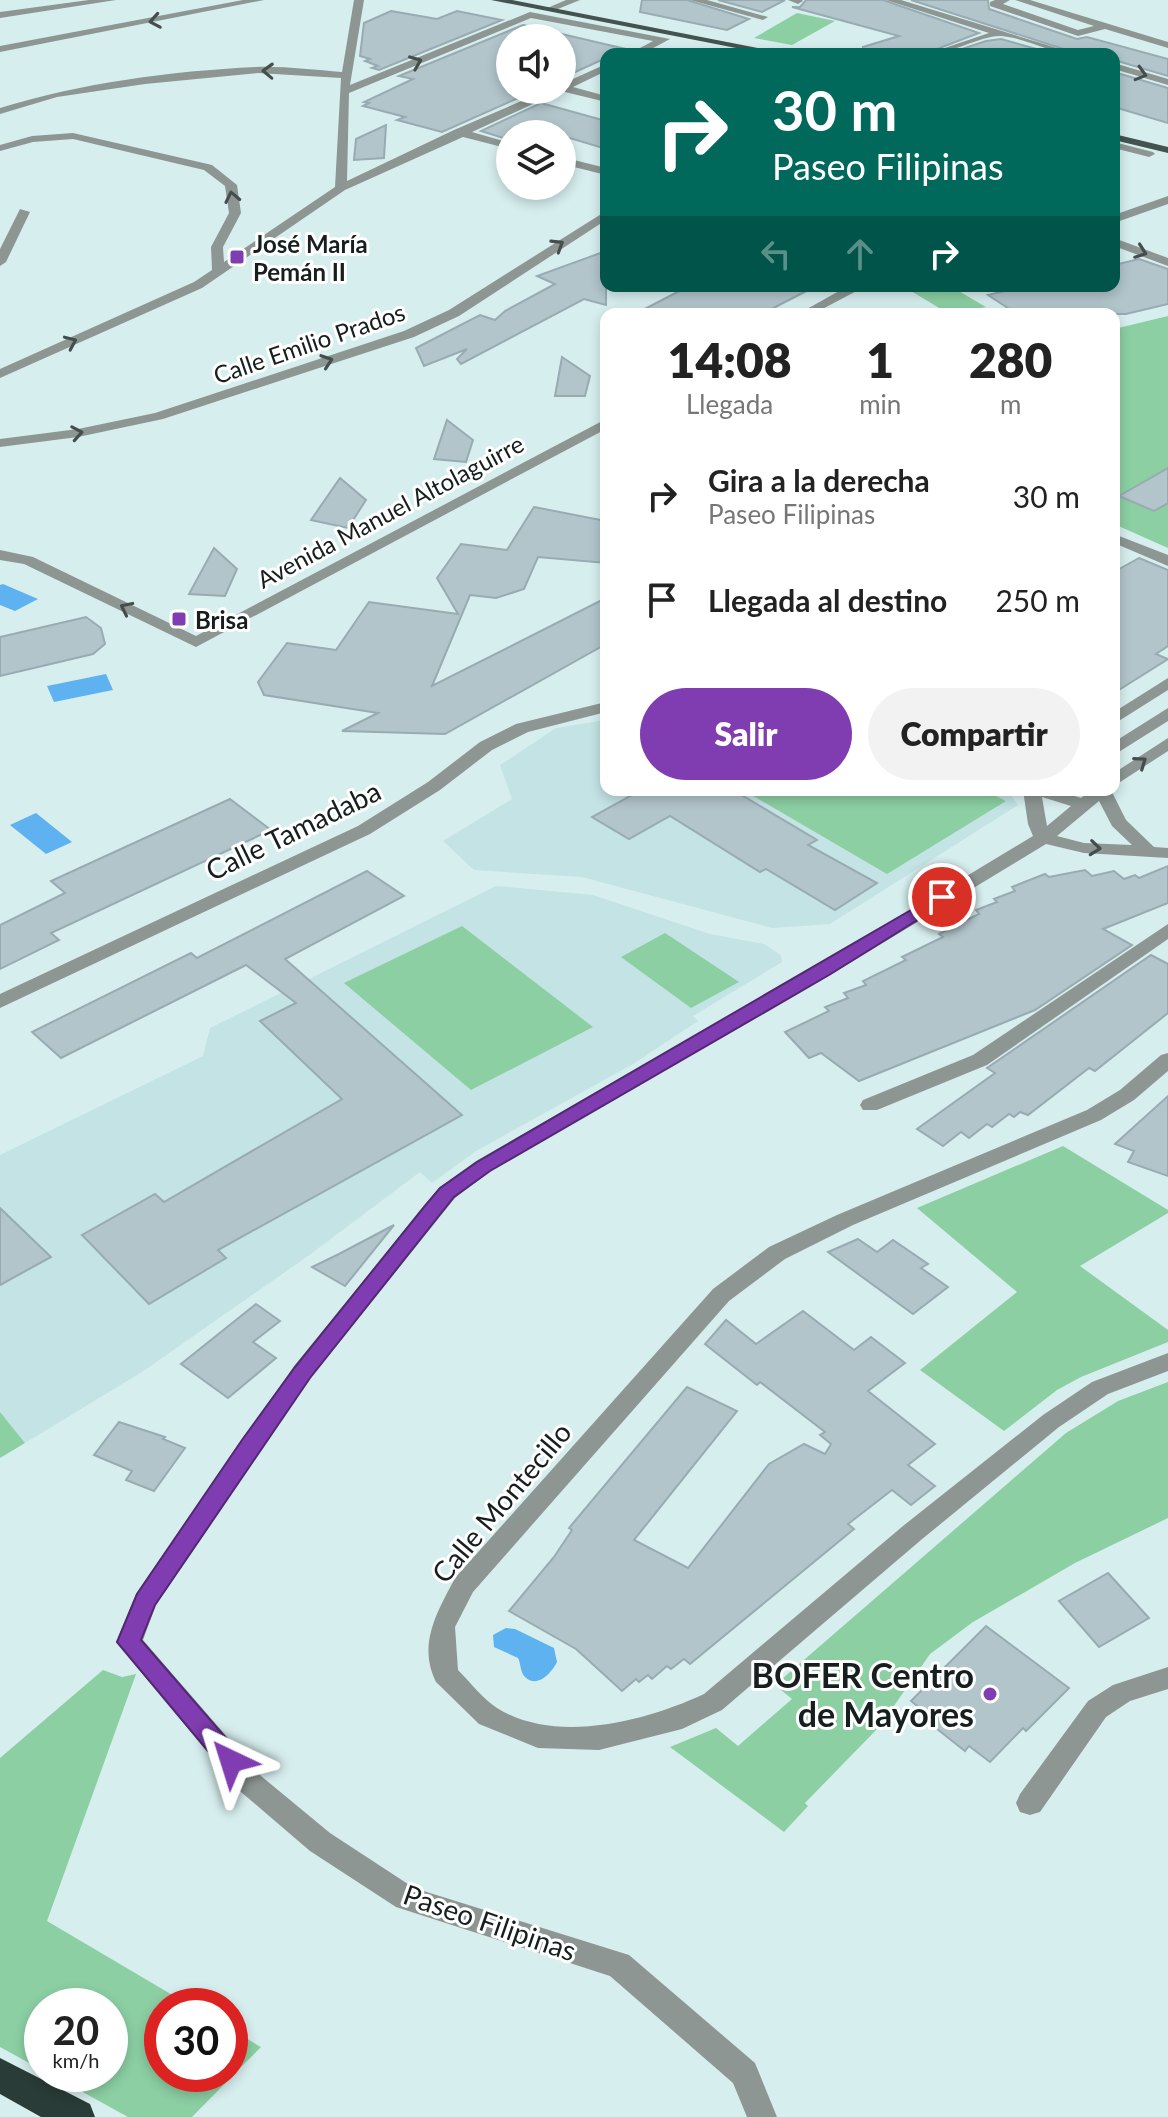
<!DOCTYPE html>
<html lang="es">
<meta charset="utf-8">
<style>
:root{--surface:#fff;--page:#f2f2f2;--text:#222;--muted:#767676;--accent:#803db1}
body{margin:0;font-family:Lato,sans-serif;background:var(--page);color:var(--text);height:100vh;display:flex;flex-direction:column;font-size:30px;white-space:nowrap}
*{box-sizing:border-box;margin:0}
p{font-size:26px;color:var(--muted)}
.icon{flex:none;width:44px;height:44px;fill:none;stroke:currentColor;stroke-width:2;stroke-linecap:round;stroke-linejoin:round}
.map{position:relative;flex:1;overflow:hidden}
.details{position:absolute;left:600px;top:308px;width:520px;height:488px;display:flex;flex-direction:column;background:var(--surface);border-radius:16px;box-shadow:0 4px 12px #0003}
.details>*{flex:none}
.hud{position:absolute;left:600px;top:48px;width:520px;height:244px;border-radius:16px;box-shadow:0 4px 12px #0003;background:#00695c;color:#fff;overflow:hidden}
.tools{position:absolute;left:496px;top:24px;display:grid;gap:16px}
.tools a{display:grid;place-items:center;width:80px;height:80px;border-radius:50%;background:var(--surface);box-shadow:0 4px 12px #0003;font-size:40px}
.speed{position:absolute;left:24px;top:1988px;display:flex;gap:16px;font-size:40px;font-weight:700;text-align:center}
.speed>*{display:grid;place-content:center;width:104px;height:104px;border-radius:50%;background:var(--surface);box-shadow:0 4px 12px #0003;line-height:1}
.speed small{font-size:20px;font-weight:400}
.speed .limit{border:12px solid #d22;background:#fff;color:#111}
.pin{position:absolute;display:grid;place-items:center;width:68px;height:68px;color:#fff;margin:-34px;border:4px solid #fff;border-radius:50%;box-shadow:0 2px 8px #0007}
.me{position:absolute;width:88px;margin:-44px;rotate:319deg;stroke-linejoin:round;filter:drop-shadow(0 0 6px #0008)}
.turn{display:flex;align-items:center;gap:28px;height:168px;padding:0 40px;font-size:36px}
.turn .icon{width:104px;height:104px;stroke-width:2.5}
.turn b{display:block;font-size:56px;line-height:68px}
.lanes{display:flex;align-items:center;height:76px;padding:0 40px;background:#0003;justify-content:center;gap:40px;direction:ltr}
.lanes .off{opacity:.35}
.eta{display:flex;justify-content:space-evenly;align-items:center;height:136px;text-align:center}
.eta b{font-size:48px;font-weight:800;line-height:56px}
.button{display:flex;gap:16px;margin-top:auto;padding:16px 40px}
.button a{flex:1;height:92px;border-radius:48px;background:var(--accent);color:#fff;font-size:32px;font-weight:800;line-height:92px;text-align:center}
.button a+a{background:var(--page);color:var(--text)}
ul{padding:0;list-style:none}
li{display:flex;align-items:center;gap:24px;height:104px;padding:0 40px}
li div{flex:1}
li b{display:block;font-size:30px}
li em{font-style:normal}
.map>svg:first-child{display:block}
.built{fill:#c3e3e4}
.green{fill:#8ccfa3}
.water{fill:#5db2ef}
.building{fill:#b1c5cb;stroke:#98abb2;stroke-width:2}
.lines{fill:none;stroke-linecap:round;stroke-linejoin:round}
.minor{fill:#8d9693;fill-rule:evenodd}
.major{fill:#43534f;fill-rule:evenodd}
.highway{fill:#2a3c37;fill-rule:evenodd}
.oneway{stroke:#464e4d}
.route{fill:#803db1;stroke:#532873;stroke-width:2}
.poi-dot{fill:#803db1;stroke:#fff;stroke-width:3}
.labels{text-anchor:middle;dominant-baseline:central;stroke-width:6;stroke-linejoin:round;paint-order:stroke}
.far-poi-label{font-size:24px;font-weight:bold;fill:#161e1e;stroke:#fff;text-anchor:start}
.far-street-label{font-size:24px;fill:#161e1e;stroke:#fff}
.street-label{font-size:28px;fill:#161e1e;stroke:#fff}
.near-poi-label{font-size:34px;font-weight:bold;fill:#161e1e;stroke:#fff;text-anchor:end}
</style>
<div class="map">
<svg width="1168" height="2117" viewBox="0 0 1168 2117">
<rect width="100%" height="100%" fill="#d7eeee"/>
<!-- built -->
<g class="built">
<polygon points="606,720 606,790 1007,790 1018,805 830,924 772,928 582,877 474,870 443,841 512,799 500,765 556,728"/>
<polygon points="496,886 593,895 710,934 764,944 781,955 782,962 693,1016 698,1021 633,1064 476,1151 432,1183 420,1172 308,1256 142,1372 25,1443 0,1412 0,1155 203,1056 210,1028"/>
</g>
<!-- green -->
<g class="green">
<polygon points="797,13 835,21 792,45 754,38"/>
<polygon points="930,286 950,286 986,307 949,314 911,291"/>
<polygon points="1168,316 1168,548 1114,524 1114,329"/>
<polygon points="743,790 984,790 1006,801 887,874"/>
<polygon points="462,926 593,1027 471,1090 344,983"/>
<polygon points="665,933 739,982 691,1008 621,957"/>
<polygon points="1063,1146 1168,1210 1168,1213 1080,1266 1168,1330 1168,1342 1081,1377 1057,1390 1004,1431 920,1370 1017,1292 917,1208"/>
<polygon points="1168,1382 1168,1518 1075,1563 973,1622 930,1654 880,1726 805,1803 808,1806 784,1832 670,1747 716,1728 738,1746 792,1699 775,1685 1066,1433 1118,1401"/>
<polygon points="0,1412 25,1443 0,1458"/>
<polygon points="103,1670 122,1677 136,1674 47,1921 191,2006 162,2006 162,2074 230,2074 230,2029 261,2047 192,2117 128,2117 50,2074 110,2074 110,2006 42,2006 42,2070 0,2047 0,1758"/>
</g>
<!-- water -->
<g class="water">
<polygon points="3,584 38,599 15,611 0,605 0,585"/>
<polygon points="106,674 113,690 54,702 47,686"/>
<polygon points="36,813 72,842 46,854 10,825"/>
<path d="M506,1628L515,1629L554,1648L557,1662C552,1672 538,1689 525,1677C520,1672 521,1664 518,1658L494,1647L493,1635Z"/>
</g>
<!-- building -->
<g class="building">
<polygon points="642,0 687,0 749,19 727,30 640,12"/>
<polygon points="718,0 785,0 762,12"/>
<polygon points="806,0 883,0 979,33 924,54 864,54 863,47 899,36 792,7 800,7"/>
<polygon points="911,0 988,0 989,9 1077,39 1087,37 1168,59 1168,76 1114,60 1114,54 1079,54"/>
<polygon points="391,11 437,19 457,11 502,20 379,70 372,68 378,66 365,61 370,59 360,56 364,23"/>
<polygon points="523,25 626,49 606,54 606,58 562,78 562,38 510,38 510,90 536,90 442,132 397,120 405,117 363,106 369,103 364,102 413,79 399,76"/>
<polygon points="1001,39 1054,54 947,54 986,41"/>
<polygon points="1114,72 1168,88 1168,123 1114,107"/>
<polygon points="541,103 606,121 606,149 540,129 531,134 510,134 510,140 481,131"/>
<polygon points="386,125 384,158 354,160 356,139"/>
<polygon points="606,251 606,305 584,299 461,364 457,359 467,349 424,366 416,348 480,315 495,320 505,311 555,284 537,276"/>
<polygon points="1139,259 1168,269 1168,304 1126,314 1017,314 988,295 1027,286 1114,286 1114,265"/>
<polygon points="689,286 816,286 762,314 635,314"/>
<polygon points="562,357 590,376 585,396 555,396"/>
<polygon points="447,420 473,440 466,462 434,459"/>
<polygon points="1168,468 1168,503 1154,511 1119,496"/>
<polygon points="340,478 366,500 348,528 311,520"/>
<polygon points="534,507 606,521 606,563 538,557 524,589 496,598 470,595 432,686 606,598 606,644 445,734 342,731 378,713 264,695 258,682 287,643 336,650 369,602 458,614 437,578 461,544 507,550"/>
<polygon points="214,548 237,569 225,596 189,594"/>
<polygon points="1139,558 1168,570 1168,646 1156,654 1168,659 1114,693 1114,572"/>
<polygon points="86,617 101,628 105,644 93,654 0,676 0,637"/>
<polygon points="628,790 733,790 817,840 808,845 877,883 835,910 766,869 760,872 670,816 629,839 592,817 634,794"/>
<polygon points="230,799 271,830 51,933 59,940 0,969 0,925 65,893 51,881"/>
<polygon points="1168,866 1168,903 1103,929 1132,945 1035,1010 859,1081 821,1053 809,1058 785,1032 829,1011 825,1007 848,998 844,993 866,985 863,981 906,960 902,957 943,937 939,934 979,914 976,910 997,902 994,899 1015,891 1012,887 1045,874 1049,877 1085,870 1092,876 1114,871 1124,879 1135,875 1139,878"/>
<polygon points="367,871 404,896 285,959 462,1115 218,1250 226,1258 149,1304 82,1235 155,1194 164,1202 342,1099 260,1021 296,1003 246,965 61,1058 32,1032 191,953 197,958"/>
<polygon points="1151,955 1168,964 1168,1013 1095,1071 1089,1068 1028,1115 1020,1112 1014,1117 1009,1114 992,1127 987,1124 969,1138 961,1132 943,1146 917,1129 995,1073 987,1068"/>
<polygon points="1168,1096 1168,1176 1128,1162 1134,1151 1115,1144"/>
<polygon points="0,1208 51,1257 0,1285"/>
<polygon points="394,1225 345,1286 312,1267 339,1254"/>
<polygon points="858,1239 877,1252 893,1240 928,1264 921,1268 948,1287 913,1314 828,1252"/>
<polygon points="256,1304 280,1321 253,1342 276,1358 228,1398 181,1364"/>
<polygon points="803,1311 854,1350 871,1337 905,1363 868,1391 935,1444 908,1465 935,1486 911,1505 892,1490 848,1524 854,1529 690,1664 684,1659 671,1669 667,1666 652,1679 648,1675 639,1682 636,1679 622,1691 576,1649 509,1611 554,1557 572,1530 569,1528 687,1387 737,1411 634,1540 688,1568 769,1464 804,1444 825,1454 831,1444 820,1435 825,1432 760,1382 757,1385 705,1344 726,1320 756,1344"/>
<polygon points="119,1422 165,1437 163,1439 185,1448 154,1491 126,1480 132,1471 94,1455"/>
<polygon points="1108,1573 1149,1618 1099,1647 1059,1601"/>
<polygon points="986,1626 1069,1688 1026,1731 1023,1728 990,1762 969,1746 965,1751 927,1721 931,1717 911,1701"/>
</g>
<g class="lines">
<!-- minor -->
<g class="minor">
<polygon points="89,0 116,0 0,18 0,12"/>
<polygon points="243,0 264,0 0,52 0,46"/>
<path d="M354,0H364L350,85L530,12L670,39L642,54H629L653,41L531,18L349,93L347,181L454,130L547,90H562V84L606,64V71L573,87L606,96V102L561,91L472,132L510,143V149L463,137L345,190L202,288L0,378V369L194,282L212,270L211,247L229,213L225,186L204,170L73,139L33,142L0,151V145L32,136L73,133L212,165L237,185L241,213L223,247L224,262L335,187L341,78L258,73L145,84L57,97L0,114V108C82,83 170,71 256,67C284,66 314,70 342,72Z"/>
<polygon points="566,0 580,0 553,11 545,9"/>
<polygon points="690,0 707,0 768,17 763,20"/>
<polygon points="788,0 802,0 803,1 798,4"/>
<path d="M886,0H901L1076,54C1049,54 1027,38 1001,36C982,35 952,54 927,54L989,33Z"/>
<polygon points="995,0 1010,0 1003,4 1078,30 1094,26 1015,0 1030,0 1168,42 1168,48 1105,29 1078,36 990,6 990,2"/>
<polygon points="1114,63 1168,79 1168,85 1114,69"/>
<polygon points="1114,142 1153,152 1155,154 1149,157 1114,148"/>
<polygon points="562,157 606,168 606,175 562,164"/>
<polygon points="1168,196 1168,204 1114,223 1114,215"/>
<polygon points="20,209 30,212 6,262 0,266 0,249"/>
<polygon points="606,211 606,220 459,316 414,337 163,419 78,437 0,447 0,439 78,429 155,413 404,331 449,310"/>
<polygon points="1114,238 1168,258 1168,266 1114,246"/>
<polygon points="848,286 866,286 813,314 798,314"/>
<polygon points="606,419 606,429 196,647 24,564 0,560 0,550 33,557 196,636"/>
<polygon points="1114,534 1168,555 1168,566 1114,543"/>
<polygon points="1168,678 1168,690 1114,724 1114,712"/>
<polygon points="606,702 606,712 528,732 492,750 440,790 370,834 0,1008 0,994 358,826 428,782 480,742 516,724"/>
<polygon points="1168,708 1168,721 1114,755 1114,742"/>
<polygon points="1168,738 1168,751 1114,786 1114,773"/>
<path d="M1023,790H1055L1081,798L1091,790H1111L1126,820L1154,847L1168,848V858L1084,853L1046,844L830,975L490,1171L455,1198L310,1378L156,1605L143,1640L261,1776L330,1833L414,1888L629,1955L755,2063L777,2117H747L733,2083L610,1976L396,1907L310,1851L241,1792L116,1642L136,1594L294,1366L439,1188L476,1161L816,967L1033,836L1028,824ZM1042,797L1071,806L1047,826ZM1099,801L1112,826L1132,845L1084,843L1057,836Z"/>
<polygon points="1168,924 1168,939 987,1065 877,1110 863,1110 860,1105 863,1100 973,1055"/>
<path d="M1168,1053V1071L1134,1100L1101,1120L853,1225L785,1259L729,1301L473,1592L455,1627L458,1670C470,1682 483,1699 497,1708C556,1745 646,1721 704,1694L903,1526L1043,1415L1092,1382L1168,1353V1371L1108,1394L1059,1427L921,1540L722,1710L682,1729L599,1750L538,1748L479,1724L436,1682C417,1644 438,1611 455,1578L713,1289L769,1247L837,1215L1087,1110L1120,1090L1161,1055Z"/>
<polygon points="1168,1667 1168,1689 1130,1701 1106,1717 1040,1812 1030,1815 1020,1812 1016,1803 1020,1794 1088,1701 1113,1685"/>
</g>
<!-- major -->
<g class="major">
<polygon points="491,0 512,0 788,54 767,54"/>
<polygon points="1114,134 1168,147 1168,153 1114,140"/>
</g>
<!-- highway -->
<polygon class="highway" points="0,2058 90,2104 95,2117 41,2117 0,2094"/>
</g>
<!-- one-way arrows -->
<defs><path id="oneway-chevron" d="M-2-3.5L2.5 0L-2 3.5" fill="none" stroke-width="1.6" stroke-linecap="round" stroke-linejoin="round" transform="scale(2)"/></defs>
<g class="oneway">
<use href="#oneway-chevron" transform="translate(155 21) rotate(170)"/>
<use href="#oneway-chevron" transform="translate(416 62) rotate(-22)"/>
<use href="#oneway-chevron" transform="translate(268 71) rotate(-178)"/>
<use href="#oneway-chevron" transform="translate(1141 74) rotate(16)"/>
<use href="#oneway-chevron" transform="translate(232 197) rotate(-102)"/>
<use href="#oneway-chevron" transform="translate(558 245) rotate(-32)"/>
<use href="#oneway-chevron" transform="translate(1141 252) rotate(20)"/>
<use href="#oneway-chevron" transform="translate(71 342) rotate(-24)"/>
<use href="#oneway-chevron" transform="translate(327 361) rotate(-19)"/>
<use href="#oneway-chevron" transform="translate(77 433) rotate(-10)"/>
<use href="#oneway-chevron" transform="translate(126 608) rotate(-154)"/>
<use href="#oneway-chevron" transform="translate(1141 762) rotate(-35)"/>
<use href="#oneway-chevron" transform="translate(1095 848) rotate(6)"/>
</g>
<!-- route -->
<polygon class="route" points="942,892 948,894 950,897 948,901 829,975 490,1171 454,1197 438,1217 310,1378 155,1605 141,1640 239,1753 243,1761 239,1768 231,1771 222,1768 117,1642 137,1594 242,1440 295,1367 424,1207 440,1188 477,1162"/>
<!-- markers -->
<g class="poi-dot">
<rect x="229" y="249" width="16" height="16" rx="4"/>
<rect x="171" y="611" width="16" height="16" rx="4"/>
<circle cx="990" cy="1694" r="8"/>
</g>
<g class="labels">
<!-- far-poi labels -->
<g class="far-poi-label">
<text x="253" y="243">José María<tspan x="253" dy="28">Pemán II</tspan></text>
<text x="195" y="619">Brisa</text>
</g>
<!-- far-street labels -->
<g class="far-street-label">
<text transform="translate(309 343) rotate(-19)">Calle Emilio Prados</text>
<text transform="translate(390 511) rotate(-28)">Avenida Manuel Altolaguirre</text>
</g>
<!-- street labels -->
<g class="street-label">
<text transform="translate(293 830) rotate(-26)">Calle Tamadaba</text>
<text transform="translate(501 1502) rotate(-50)">Calle Montecillo</text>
<text transform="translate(490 1922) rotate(19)">Paseo Filipinas</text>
</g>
<!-- near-poi labels -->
<g class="near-poi-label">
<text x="974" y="1674">BOFER Centro<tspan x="974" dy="39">de Mayores</tspan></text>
</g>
</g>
</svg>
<div class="tools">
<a><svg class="icon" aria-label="sound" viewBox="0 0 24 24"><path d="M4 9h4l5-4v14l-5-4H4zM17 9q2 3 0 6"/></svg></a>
<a><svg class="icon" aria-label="layers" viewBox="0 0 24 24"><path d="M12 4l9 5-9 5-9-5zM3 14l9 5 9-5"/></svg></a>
</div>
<div class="speed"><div>20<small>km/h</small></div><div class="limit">30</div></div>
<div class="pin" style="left:942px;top:897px;background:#d93025"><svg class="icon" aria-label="arrive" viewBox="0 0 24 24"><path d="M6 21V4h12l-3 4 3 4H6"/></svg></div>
<svg class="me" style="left:231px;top:1761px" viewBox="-20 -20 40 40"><path d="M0-17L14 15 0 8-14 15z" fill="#803db1" stroke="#fff" stroke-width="4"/></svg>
<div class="hud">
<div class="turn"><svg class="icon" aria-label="right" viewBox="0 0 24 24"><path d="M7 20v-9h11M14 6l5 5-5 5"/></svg><div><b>30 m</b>Paseo Filipinas</div></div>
<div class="lanes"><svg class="icon off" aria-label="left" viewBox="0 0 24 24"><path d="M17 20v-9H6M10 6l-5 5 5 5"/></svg><svg class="icon off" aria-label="ahead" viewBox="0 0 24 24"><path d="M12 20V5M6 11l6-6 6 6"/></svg><svg class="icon" aria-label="right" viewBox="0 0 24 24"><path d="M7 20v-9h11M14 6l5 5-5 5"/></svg></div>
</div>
<section class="details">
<div class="eta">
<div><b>14:08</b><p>Llegada</p></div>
<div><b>1</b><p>min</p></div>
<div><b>280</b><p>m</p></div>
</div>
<ul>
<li><svg class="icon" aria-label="right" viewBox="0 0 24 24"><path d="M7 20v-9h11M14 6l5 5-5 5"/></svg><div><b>Gira a la derecha</b><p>Paseo Filipinas</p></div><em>30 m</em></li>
<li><svg class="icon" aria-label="arrive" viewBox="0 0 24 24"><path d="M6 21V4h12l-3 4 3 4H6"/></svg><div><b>Llegada al destino</b></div><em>250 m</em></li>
</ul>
<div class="button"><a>Salir</a><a>Compartir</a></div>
</section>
</div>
